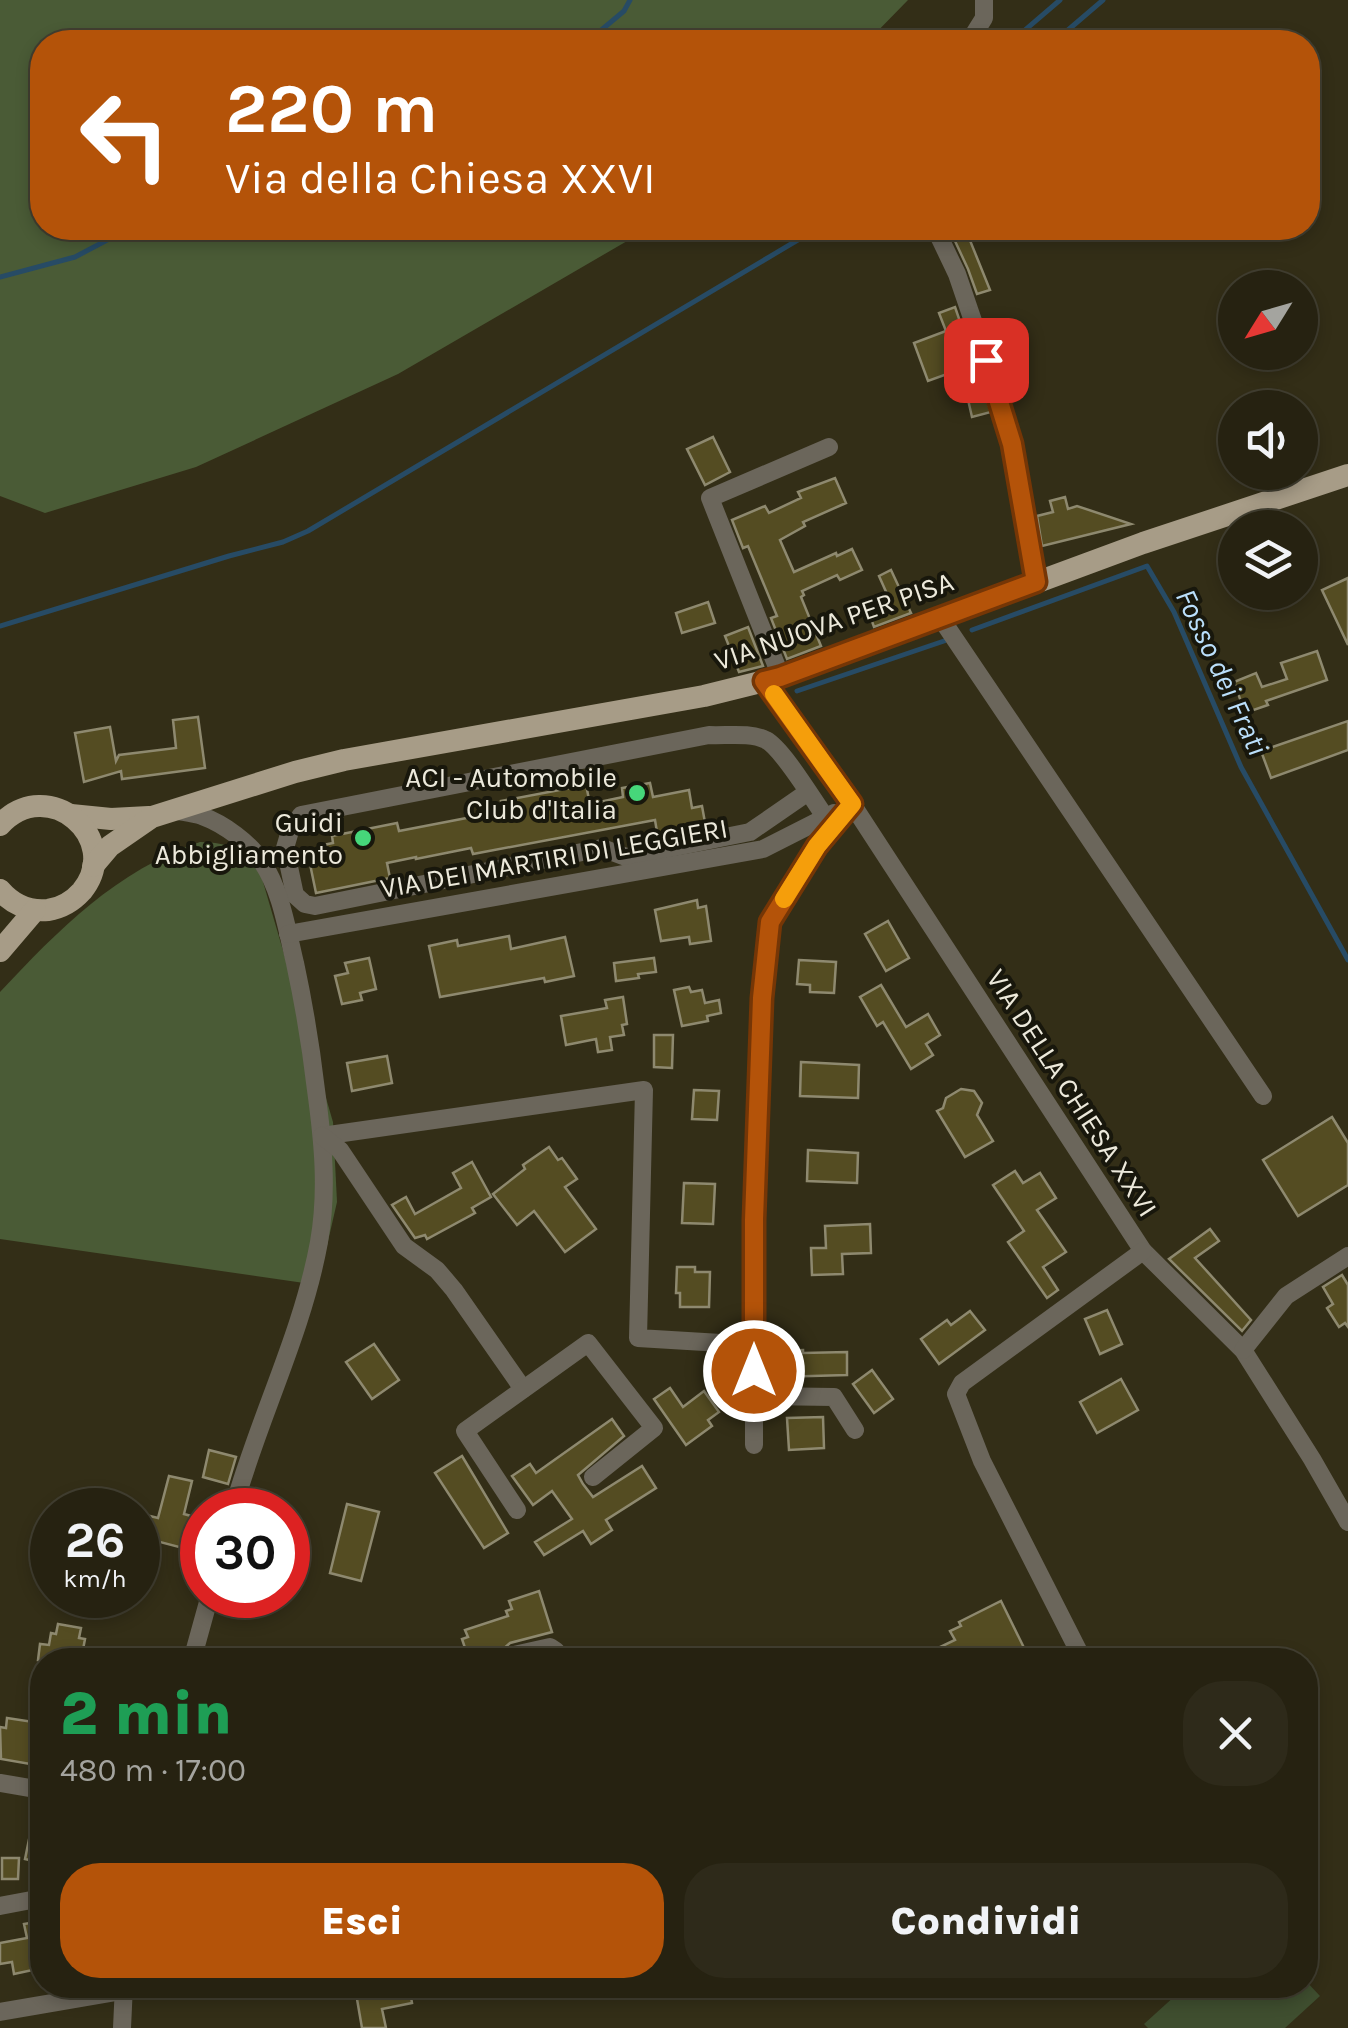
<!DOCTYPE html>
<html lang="it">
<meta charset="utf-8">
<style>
:root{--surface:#262211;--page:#2e2a1a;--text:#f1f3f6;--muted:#a4a49f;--line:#423f31;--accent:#b45309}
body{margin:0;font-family:Karla,sans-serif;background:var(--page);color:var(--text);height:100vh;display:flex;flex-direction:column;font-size:38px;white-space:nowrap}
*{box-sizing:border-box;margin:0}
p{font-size:32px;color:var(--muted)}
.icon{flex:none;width:55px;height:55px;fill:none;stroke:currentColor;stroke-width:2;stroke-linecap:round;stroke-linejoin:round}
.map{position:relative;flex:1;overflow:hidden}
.side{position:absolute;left:30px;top:1648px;width:1288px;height:350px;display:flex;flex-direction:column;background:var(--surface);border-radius:40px;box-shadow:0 5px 15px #0003,0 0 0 2px var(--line)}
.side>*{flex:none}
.hud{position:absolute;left:30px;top:30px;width:1290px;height:210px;border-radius:40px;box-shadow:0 5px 15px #0003,0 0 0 2px var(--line);background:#b45309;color:#fff;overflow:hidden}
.needle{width:65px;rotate:233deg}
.controls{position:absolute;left:1218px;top:270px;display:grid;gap:20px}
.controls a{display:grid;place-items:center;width:100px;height:100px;border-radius:50%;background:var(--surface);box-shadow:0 5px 15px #0003,0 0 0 2px var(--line);font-size:50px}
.speed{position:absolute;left:30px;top:1488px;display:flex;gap:20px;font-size:50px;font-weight:700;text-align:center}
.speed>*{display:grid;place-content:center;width:130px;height:130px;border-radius:50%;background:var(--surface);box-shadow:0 5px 15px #0003,0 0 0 2px var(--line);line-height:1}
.speed small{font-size:25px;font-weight:400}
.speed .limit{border:15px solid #d22;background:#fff;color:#111}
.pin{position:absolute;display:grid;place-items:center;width:85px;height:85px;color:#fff;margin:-42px;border-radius:20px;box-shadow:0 5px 15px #0006}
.me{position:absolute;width:110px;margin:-55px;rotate:0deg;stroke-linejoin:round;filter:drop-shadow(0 0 8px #0008)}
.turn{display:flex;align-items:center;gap:35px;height:210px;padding:0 30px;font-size:45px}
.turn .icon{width:130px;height:130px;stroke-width:2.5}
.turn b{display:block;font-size:70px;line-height:85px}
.round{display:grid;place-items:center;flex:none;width:105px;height:105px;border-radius:40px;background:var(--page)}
.summary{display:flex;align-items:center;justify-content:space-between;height:170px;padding:0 30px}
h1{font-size:60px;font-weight:800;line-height:75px;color:#1e9e55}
.action{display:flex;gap:20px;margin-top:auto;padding:20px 30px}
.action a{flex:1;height:115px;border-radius:40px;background:var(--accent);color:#fff;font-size:40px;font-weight:800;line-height:115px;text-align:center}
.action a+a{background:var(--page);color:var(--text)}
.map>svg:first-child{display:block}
.green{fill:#3f4e2f}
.forest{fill:#4a5b36}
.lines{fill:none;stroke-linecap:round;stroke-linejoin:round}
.stream{stroke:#274b65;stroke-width:5}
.building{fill:#544c22;stroke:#8e896f;stroke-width:2.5}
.minor{stroke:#6b665b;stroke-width:18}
.major{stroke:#a79c87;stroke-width:22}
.route-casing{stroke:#753606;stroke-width:25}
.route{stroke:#b45309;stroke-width:18}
.slow{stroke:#f59e0b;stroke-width:18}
.poi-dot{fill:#46d77a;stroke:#18170c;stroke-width:4}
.labels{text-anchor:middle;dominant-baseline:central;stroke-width:8;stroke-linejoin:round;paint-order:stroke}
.street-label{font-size:28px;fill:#ece9db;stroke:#18170c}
.poi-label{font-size:28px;fill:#ece9db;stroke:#18170c;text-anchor:end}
.water-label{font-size:30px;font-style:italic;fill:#badffb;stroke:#18170c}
</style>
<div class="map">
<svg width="1348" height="2028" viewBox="0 0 1348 2028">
<rect width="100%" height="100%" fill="#332e17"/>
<!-- green -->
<polygon class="green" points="1305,1980 1320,1996 1285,2028 1148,2028 1144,2024 1187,1985 1242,1985 1251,1994 1262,1985 1305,1985"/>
<!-- forest -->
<g class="forest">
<polygon points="0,0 908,0 867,42 42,42 42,228 647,228 634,237 398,374 196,467 45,513 0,496"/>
<path d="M200,842C234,843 240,849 261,875L333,1122L337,1202L318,1285L0,1239V992C58,930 117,870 200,842Z"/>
</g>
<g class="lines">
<!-- stream -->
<g class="stream">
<polyline points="587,42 624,11 630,0"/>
<polyline points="1011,42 1060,0"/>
<polyline points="1054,42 1103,0"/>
<polyline points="0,277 75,257 130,228"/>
<polyline points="0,626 229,556 283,542 308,531 818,228"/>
<polyline points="972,630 1147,566 1174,612 1241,767 1348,960"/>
<polyline points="797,691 944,641"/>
</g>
</g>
<!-- building -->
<g class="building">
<polygon points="949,228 965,228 990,290 977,294 968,269"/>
<polygon points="955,307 991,412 972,417 961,369 928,381 914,343 946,331 939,313"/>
<polygon points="713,437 730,472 705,485 687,449"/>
<polygon points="835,478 846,503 803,522 805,526 780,540 794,572 836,553 837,556 852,549 862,570 840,580 837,575 802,591 804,595 801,597 821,646 787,659 771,618 777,616 748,546 743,548 732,520 765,506 769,513 801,498 798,492"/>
<polygon points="1065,497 1068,509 1077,506 1131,524 1042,546 1037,516 1053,512 1050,501"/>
<polygon points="891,570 911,613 874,627 869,613 892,605 879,576"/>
<polygon points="1348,578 1348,645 1322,590"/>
<polygon points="708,602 715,623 682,633 676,613"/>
<polygon points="748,627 763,666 739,672 725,636"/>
<polygon points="1317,651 1327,680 1266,701 1268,705 1245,713 1234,682 1256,673 1262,687 1287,679 1281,663"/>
<polygon points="198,717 205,768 122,779 121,771 84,782 75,733 110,727 116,761 119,755 176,748 173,720"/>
<polygon points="1348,721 1348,750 1271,778 1261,751"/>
<polygon points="650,783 653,797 689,790 692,808 702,806 706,828 658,838 655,820 473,854 471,848 416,859 416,857 387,863 390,878 316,893 310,864 316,864 314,854 325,852 323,845 333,843 332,836 397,823 399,831 503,811 501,801 586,785 590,804 623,797 622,788"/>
<polygon points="697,900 698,908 706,906 711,941 690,944 689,937 661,941 655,910"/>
<polygon points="888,921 909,958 886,971 865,934"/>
<polygon points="509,936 511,949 565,937 574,976 545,982 544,978 440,997 429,946 457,940 458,946"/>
<polygon points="369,958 376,989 360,993 362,1000 342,1004 335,976 348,973 345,963"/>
<polygon points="654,958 656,972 638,974 639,978 616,981 614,963"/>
<polygon points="799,960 836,962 834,993 810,992 810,985 797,984"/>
<polygon points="881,985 906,1027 928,1014 940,1035 926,1044 933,1055 911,1069 883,1022 877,1026 860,997"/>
<polygon points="689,987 691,992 702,990 705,1003 719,1000 721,1013 707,1016 708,1021 682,1026 674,990"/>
<polygon points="623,997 627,1024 622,1025 624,1035 610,1037 612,1050 598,1052 596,1039 566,1045 561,1016 607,1008 605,1000"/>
<polygon points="654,1035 673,1035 672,1068 654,1067"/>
<polygon points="387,1056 392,1083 352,1091 347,1063"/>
<polygon points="801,1062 859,1065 858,1098 800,1096"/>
<polygon points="961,1089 974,1091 982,1103 977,1115 993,1141 965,1157 937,1111 943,1108 946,1098"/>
<polygon points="694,1090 719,1091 717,1120 692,1119"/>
<polygon points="1332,1117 1348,1143 1348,1185 1298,1216 1263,1160"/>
<polygon points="549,1147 558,1160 562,1158 577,1179 565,1187 596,1229 565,1252 534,1211 517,1225 493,1194 525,1169 523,1165"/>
<polygon points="808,1150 858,1153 857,1183 807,1181"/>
<polygon points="472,1162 491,1197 472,1208 475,1213 427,1239 425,1235 415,1238 392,1205 406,1197 415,1214 461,1188 453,1173"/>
<polygon points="1015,1171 1023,1183 1040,1173 1056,1198 1037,1210 1066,1252 1043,1267 1058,1290 1047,1298 1008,1242 1024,1231 993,1185"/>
<polygon points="684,1183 715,1184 713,1224 682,1223"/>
<polygon points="870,1224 871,1253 842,1254 843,1274 812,1275 811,1248 826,1248 825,1226"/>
<polygon points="1210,1229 1219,1241 1195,1258 1251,1320 1242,1331 1169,1259"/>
<polygon points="677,1267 695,1267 695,1272 710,1272 709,1307 680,1307 680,1293 676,1293"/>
<polygon points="1342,1275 1348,1285 1348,1327 1345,1323 1339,1327 1327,1308 1333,1304 1323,1287"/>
<polygon points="1107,1310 1122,1344 1100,1354 1085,1319"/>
<polygon points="970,1311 985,1330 939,1364 921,1339 947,1320 951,1325"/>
<polygon points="374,1344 399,1380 372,1399 346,1362"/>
<polygon points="803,1350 803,1353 847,1352 847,1375 776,1377 774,1351"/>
<polygon points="872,1370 893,1399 874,1413 853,1384"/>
<polygon points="1121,1379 1138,1410 1097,1433 1080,1402"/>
<polygon points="670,1388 683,1407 704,1391 719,1412 708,1420 712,1426 686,1445 654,1399"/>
<polygon points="823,1417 824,1448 789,1450 787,1418"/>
<polygon points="612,1419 624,1436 578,1475 583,1484 593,1497 642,1466 656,1488 606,1520 612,1530 591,1544 583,1531 544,1555 535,1542 572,1519 552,1491 533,1505 512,1476 530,1464 536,1473"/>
<polygon points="209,1450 236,1457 228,1484 203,1477"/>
<polygon points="462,1456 508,1533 484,1548 435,1473"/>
<polygon points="169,1476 192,1481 184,1514 202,1519 202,1553 152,1540 153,1537 142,1534 146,1515 158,1518"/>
<polygon points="347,1504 379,1512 361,1581 330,1573"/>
<polygon points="539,1591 552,1632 510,1643 502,1650 502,1659 498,1660 469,1660 462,1639 468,1637 465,1630 508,1616 506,1611 512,1609 509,1601"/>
<polygon points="1001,1601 1030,1660 995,1660 993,1655 983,1660 913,1660 955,1640 950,1631 961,1626 959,1622"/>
<polygon points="58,1624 81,1628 79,1638 85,1639 81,1660 38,1660 40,1644 49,1645 51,1633 56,1634"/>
<polygon points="7,1718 40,1723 36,1749 42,1750 42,1766 1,1759 0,1727 6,1728"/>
<polygon points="36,1805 42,1806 42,1863 25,1859"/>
<polygon points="2,1858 19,1858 18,1879 2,1879"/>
<polygon points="42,1921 42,1968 14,1974 12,1962 0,1964 0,1943 27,1938 24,1924"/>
<polygon points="376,1985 409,1985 412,2003 382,2009 386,2028 362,2028 357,1999 366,1998 364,1987"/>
</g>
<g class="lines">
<!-- minor -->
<g class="minor">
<polyline points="969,42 984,18 984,0"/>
<polyline points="935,228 957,274 1001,403 1012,443 1035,582"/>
<polyline points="940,617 1263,1096"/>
<polyline points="781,677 710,498 829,447"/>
<polyline points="764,681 852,804 1143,1251 1243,1350 1312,1459 1348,1522"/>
<path d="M808,792L750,832L626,857L602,848L315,906L305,904L295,895L285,848L290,831L301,815L709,735C726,736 750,732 766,740C783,749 813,800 826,818"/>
<path d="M173,810C182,812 193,813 202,816C224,824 250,843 262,862C281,890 287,930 295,963C304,1005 311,1047 316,1090C323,1141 328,1191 319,1242C302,1335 258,1419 233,1510"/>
<polyline points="288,934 763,849 834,813"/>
<polyline points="322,1136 644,1090 638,1338 754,1345"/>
<polyline points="322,1136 340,1150 404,1246 437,1270 454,1290 523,1389"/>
<polyline points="1243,1350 1286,1296 1348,1256"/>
<polyline points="754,1396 834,1397 855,1430"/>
<polyline points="754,1445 754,1220 762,999 770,922 817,846 852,804"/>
<polyline points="517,1510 465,1431 588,1343 654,1428 593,1477"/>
<polyline points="1080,1654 982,1461 956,1394 962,1383 1143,1251"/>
<polyline points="514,1655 550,1647 556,1651 560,1660"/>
<polyline points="192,1660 210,1595"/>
<polyline points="0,1783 42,1790"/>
<polyline points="0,1906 42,1898"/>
<polyline points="0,2012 157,1985"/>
<polyline points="122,2028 124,1985"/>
</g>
<!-- major -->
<g class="major">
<polyline points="71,815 111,819 149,817"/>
<path d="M0,825C48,773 124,839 82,891C73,901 62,908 48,910C29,912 12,904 0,890"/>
<polyline points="93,866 110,846 152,817 295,772 344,760 704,696 781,677 1143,543 1348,475"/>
<polyline points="0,951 35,910"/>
</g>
</g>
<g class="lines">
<!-- route casing -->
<g class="route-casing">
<polyline id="route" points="754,1371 754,1220 762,998 770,922 817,846 852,804 764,681 780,677 1036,582 1012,444 986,360"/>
</g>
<!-- route -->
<use href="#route" class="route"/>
<!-- slow -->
<polyline class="slow" points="774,694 852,804 817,846 784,899"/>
</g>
<!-- markers -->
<g class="poi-dot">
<circle cx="637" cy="793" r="10"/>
<circle cx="363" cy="838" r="10"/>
</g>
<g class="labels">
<!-- street labels -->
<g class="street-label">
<text transform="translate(834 621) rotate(-19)">VIA NUOVA PER PISA</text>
<text transform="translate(554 858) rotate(-10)">VIA DEI MARTIRI DI LEGGIERI</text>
<text transform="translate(1072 1093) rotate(57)">VIA DELLA CHIESA XXVI</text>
</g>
<!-- poi labels -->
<g class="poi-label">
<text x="617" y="777">ACI - Automobile<tspan x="617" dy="32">Club d'Italia</tspan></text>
<text x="343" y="822">Guidi<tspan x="343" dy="32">Abbigliamento</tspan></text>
</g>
<!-- water labels -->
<g class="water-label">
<text transform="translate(1222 672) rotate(65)">Fosso dei Frati</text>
</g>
</g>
</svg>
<div class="controls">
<a><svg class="needle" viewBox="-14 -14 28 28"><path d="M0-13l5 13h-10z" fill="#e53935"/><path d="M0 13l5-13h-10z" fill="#a4a49f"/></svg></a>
<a><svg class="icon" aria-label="sound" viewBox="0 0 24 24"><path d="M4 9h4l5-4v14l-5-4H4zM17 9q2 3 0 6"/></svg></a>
<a><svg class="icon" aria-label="layers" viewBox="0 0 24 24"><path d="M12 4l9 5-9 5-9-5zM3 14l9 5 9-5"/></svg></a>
</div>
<div class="speed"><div>26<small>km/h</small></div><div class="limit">30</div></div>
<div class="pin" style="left:986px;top:360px;background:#d93025"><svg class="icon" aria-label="arrive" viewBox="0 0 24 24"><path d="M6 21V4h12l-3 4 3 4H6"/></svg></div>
<svg class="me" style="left:754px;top:1371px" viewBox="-20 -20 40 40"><circle r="17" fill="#b45309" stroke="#fff" stroke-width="3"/><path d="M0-11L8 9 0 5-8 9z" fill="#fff"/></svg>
<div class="hud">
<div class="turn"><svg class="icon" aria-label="left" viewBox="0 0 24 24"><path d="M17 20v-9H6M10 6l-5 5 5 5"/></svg><div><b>220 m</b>Via della Chiesa XXVI</div></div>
</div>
<section class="side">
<div class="summary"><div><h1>2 min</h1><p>480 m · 17:00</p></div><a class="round"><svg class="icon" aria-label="close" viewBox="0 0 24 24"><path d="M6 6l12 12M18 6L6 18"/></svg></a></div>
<div class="action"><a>Esci</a><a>Condividi</a></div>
</section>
</div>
